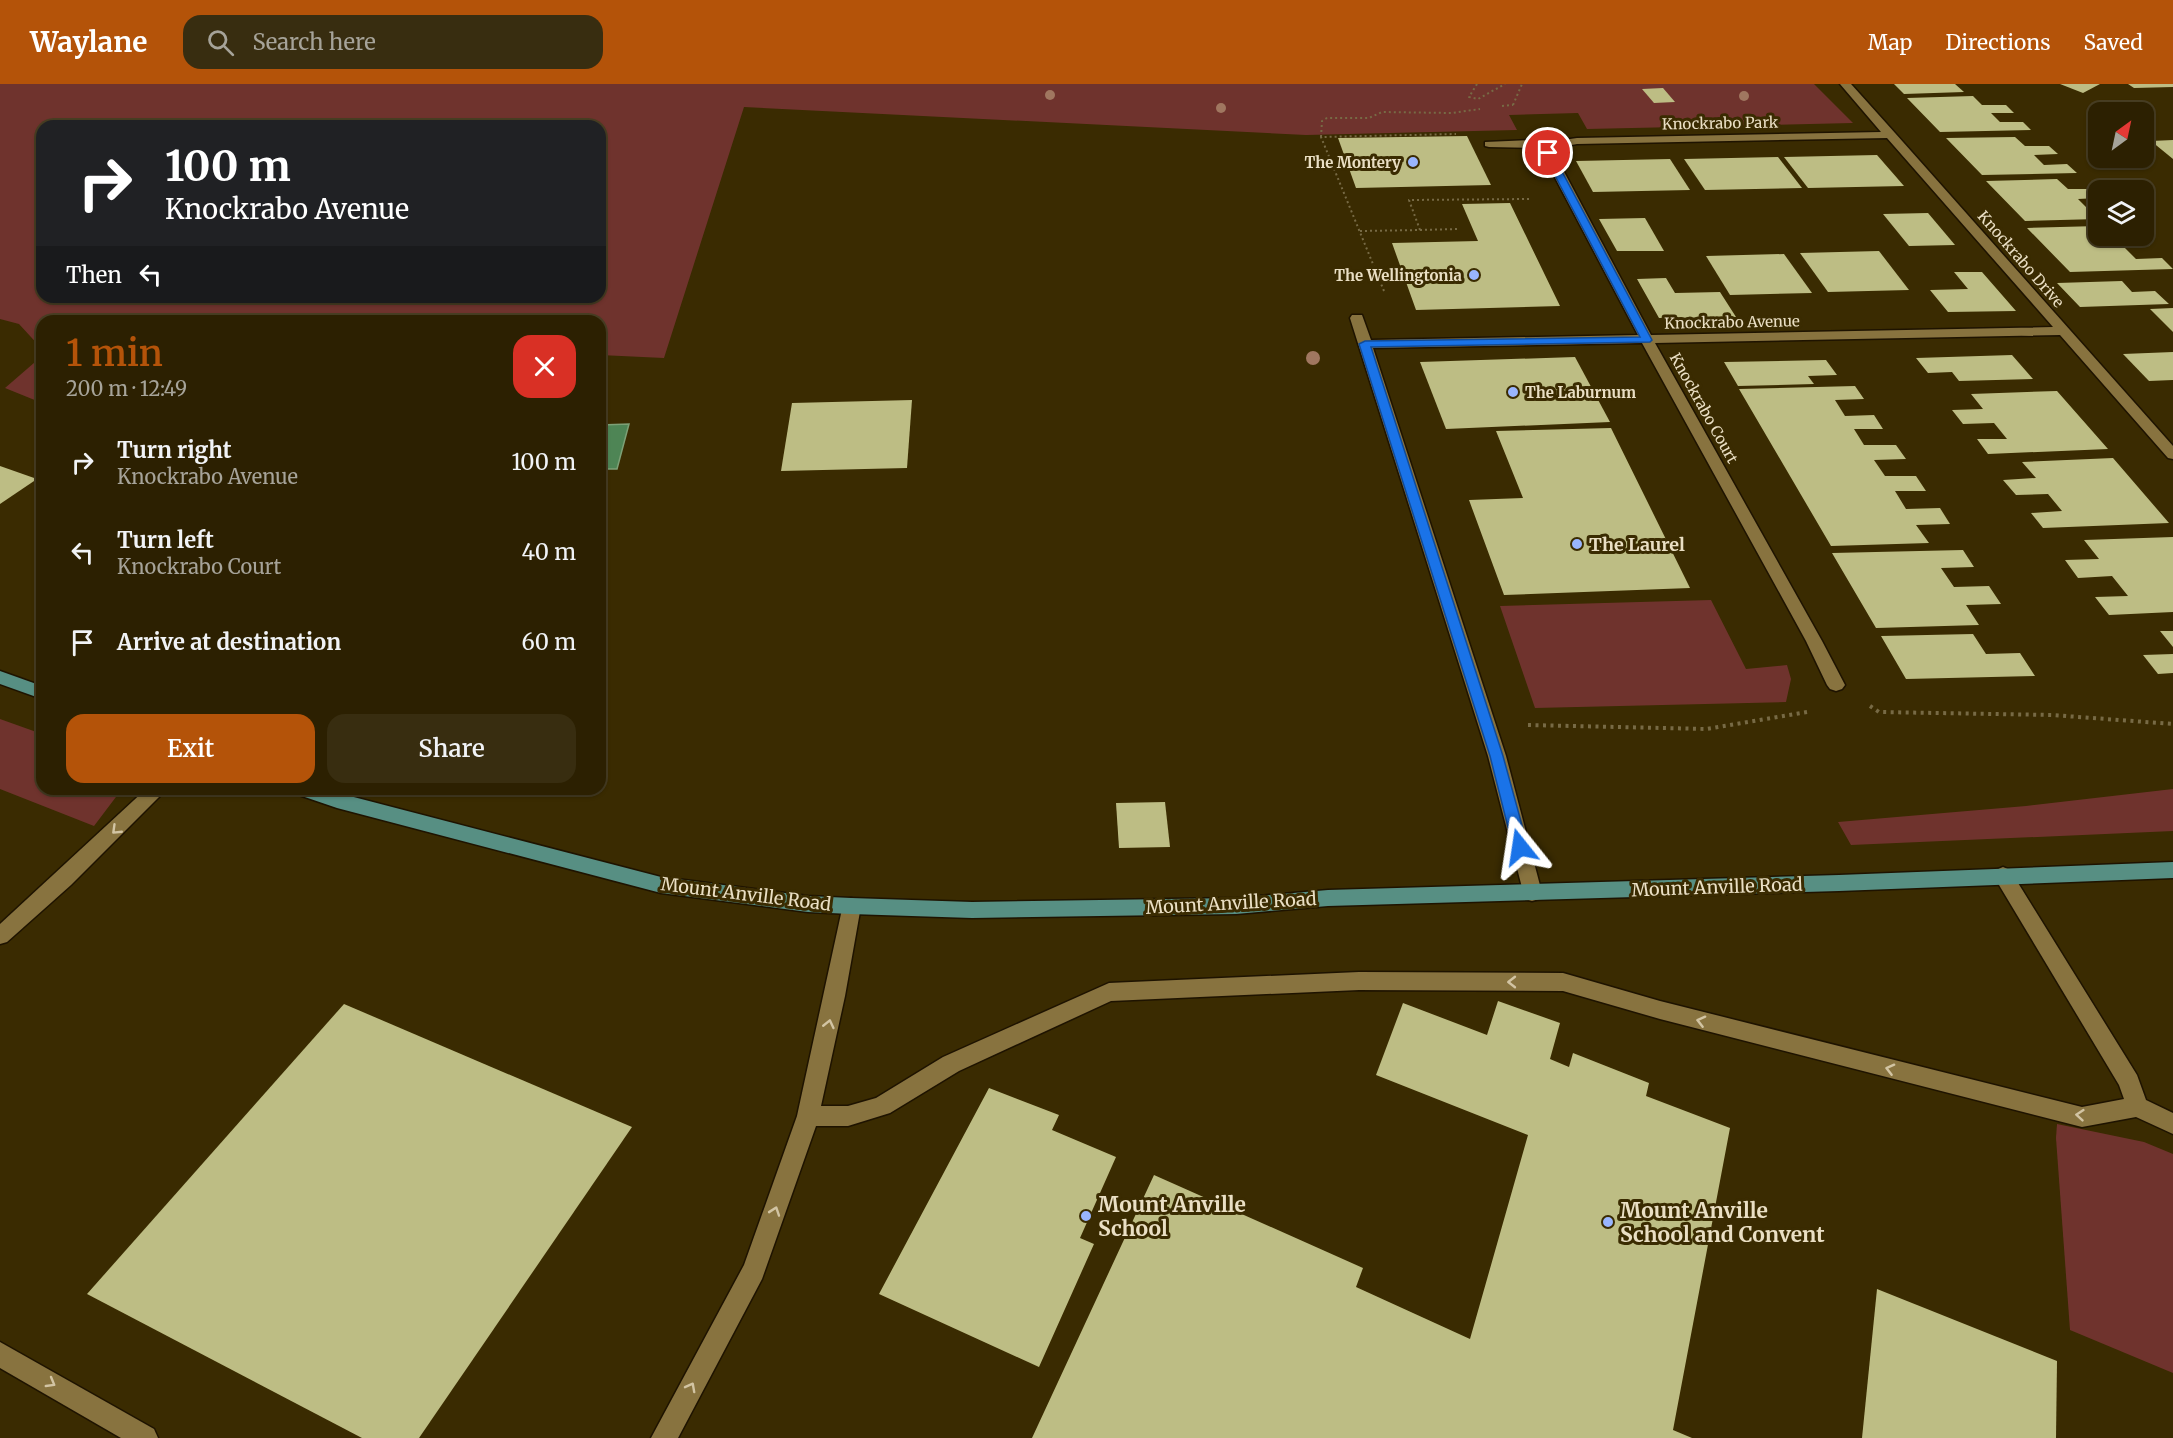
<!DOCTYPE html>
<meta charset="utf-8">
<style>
:root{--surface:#2c2001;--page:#382d10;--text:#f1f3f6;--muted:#a6a399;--line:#483e23;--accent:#b45309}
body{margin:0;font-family:Merriweather,serif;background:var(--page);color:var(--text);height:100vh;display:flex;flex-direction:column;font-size:22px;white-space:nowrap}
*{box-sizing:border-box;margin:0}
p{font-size:20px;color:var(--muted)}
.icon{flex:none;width:33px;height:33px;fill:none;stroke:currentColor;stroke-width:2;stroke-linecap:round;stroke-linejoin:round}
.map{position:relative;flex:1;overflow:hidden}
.side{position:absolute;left:36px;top:231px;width:570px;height:480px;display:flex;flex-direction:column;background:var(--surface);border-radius:18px;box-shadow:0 2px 4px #0004,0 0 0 2px var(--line)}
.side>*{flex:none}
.top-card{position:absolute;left:36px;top:36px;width:570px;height:183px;border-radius:18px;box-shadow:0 2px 4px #0004,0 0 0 2px var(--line);background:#202124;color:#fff;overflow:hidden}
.needle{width:39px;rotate:33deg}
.fabs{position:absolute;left:2088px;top:18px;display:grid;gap:12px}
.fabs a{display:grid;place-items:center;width:66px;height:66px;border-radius:12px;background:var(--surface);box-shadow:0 2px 4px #0004,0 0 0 2px var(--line);font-size:30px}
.pin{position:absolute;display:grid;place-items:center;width:51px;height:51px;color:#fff;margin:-26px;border:3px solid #fff;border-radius:50%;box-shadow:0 2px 6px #0007}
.me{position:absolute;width:66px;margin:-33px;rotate:345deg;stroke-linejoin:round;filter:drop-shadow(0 0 4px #0008)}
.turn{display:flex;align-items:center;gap:21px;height:126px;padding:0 30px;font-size:27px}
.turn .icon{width:78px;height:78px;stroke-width:2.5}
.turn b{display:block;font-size:42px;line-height:51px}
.then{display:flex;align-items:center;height:57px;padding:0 30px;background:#0003;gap:12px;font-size:22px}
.round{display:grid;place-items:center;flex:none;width:63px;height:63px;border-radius:18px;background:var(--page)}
.overview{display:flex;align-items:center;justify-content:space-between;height:102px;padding:0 30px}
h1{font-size:36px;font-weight:600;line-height:45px;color:var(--accent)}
.button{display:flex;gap:12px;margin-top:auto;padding:12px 30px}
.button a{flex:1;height:69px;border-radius:18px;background:var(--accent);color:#fff;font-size:24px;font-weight:600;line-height:69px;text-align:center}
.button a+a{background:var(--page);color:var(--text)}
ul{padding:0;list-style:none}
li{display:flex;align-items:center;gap:18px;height:90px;padding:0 30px}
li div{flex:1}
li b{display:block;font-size:22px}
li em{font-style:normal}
header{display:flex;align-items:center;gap:36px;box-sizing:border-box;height:84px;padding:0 30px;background:var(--accent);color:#fff}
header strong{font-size:28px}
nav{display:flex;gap:33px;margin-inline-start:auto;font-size:21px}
.search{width:420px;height:54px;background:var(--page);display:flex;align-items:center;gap:15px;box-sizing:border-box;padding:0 21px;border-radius:18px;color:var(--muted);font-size:22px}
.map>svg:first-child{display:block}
.green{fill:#6f332d;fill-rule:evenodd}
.water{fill:#4e8555;stroke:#7da076;stroke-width:1.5}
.building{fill:#bdbd84}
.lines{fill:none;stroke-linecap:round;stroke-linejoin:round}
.minor-casing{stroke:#1e1300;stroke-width:3}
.major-casing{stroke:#1e1300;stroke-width:3}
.path-far1{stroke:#776a45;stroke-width:2;stroke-dasharray:2 3;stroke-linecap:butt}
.path{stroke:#776a45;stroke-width:4;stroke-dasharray:3 4.5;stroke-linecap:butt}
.minor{fill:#88733f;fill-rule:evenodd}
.major{fill:#578f83;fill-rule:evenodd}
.tree{fill:#a07760}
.oneway{stroke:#d2c4a3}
.route{fill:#1a73e8;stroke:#114b97;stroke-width:1.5}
.poi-dot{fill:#99b5fd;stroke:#3a2b01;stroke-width:2}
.labels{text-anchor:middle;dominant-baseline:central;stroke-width:6;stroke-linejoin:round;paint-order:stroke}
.far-street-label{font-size:15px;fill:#eadfc4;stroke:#3a2b01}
.far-poi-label{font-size:15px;font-weight:bold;fill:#eadfc4;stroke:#3a2b01;text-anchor:end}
.poi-label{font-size:18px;font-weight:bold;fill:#eadfc4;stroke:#3a2b01;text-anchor:start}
.street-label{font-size:18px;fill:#eadfc4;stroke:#3a2b01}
.near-poi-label{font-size:21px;font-weight:bold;fill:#eadfc4;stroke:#3a2b01;text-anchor:start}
</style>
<header>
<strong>Waylane</strong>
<div class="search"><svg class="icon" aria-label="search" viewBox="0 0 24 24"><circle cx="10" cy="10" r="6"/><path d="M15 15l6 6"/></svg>Search here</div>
<nav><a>Map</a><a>Directions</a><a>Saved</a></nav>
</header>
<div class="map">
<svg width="2173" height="1354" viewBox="0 0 2173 1354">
<rect width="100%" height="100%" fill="#3a2b01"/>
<!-- green -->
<g class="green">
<path d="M0,0H1814L1853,39L1587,45L1578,29L1509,31L1517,46L1306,51L744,23L664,274L600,271V237H42V265L19,240L0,235ZM42,42H600V213H42Z"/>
<polygon points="42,272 42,319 5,304"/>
<polygon points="1711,516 1746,585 1787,581 1791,595 1786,618 1535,624 1500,522"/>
<polygon points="0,635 42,650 42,705 122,705 94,742 0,705"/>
<polygon points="2173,705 2173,747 1851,761 1838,738 2026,722"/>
<polygon points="2057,1040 2144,1058 2173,1070 2173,1289 2070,1246 2056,1054"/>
</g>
<!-- water -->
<polygon class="water" points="629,340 617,385 600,385 600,341"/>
<!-- building -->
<g class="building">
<polygon points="1894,0 1955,0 1964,8 1904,10"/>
<polygon points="2060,0 2100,0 2083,9"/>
<polygon points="2128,0 2173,0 2173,3 2134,4"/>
<polygon points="1663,4 1675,18 1654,19 1642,5"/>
<polygon points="1973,12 1982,21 2006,21 2014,29 1991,29 2000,38 2023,38 2031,46 1940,48 1907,14"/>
<polygon points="1467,52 1491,101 1356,104 1338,54"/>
<polygon points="2015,53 2025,62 2049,62 2058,70 2034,71 2044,81 2067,80 2077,89 1982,91 1946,54"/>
<polygon points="2173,56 2173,75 2151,57"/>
<polygon points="1877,71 1904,102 1808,104 1784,73"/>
<polygon points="1778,73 1802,104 1705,106 1684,75"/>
<polygon points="1670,75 1690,106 1593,108 1576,77"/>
<polygon points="2057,95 2068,105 2093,105 2098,110 2098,114 2078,115 2089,126 2098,125 2098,135 2025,137 1986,97"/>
<polygon points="1510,119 1560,222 1416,226 1392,159 1478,157 1462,120"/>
<polygon points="1928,129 1955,161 1909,162 1883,130"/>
<polygon points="1645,134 1664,167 1617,167 1599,135"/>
<polygon points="2098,142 2098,152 2139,152 2150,162 2124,163 2136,175 2162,174 2173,185 2070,188 2027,144"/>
<polygon points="1879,167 1909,206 1828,208 1800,169"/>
<polygon points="1784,170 1812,209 1730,211 1706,172"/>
<polygon points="1954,188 1982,188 2016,227 1948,228 1930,206 1968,205"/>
<polygon points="1666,194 1675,209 1720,208 1736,233 1659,234 1637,195"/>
<polygon points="2122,197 2132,208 2155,207 2169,220 2080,223 2057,199"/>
<polygon points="2173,224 2173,248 2150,225"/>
<polygon points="2173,268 2173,296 2149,297 2123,270"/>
<polygon points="2012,271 2033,295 1959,297 1952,288 1928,289 1916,274"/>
<polygon points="1575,273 1610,338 1446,345 1420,278"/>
<polygon points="1826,276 1837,291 1808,292 1814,300 1738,302 1724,278"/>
<polygon points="1855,302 1864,315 1835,316 1845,332 1874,331 1883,345 1854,345 1864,361 1896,361 1906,375 1874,376 1885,392 1916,392 1926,407 1895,407 1906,425 1940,424 1950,440 1916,441 1929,459 1831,462 1739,305"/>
<polygon points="2057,307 2108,365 1988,370 1977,355 2007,355 1994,339 1963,340 1952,326 1983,325 1971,310"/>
<polygon points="912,316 907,384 781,387 792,319"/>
<polygon points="1611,344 1690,504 1504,511 1469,416 1523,414 1496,347"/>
<polygon points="2113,374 2169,439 2043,444 2031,429 2062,427 2048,410 2016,411 2003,396 2036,394 2022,378"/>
<polygon points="0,382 37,395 0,420"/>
<polygon points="2173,453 2173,528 2109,531 2095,513 2128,512 2112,492 2078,494 2065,476 2099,475 2084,456"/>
<polygon points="1963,466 1974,483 1941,484 1954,503 1989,502 2001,520 1966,521 1979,541 1876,544 1832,469"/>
<polygon points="2160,547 2173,547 2173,563"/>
<polygon points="1973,550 1986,570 2020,569 2035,592 1906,595 1881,552"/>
<polygon points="2173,570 2173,589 2158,590 2143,571"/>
<polygon points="1165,718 1170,763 1119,764 1116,719"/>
<polygon points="1498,917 1560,939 1550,975 1569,983 1573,969 1649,999 1646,1012 1730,1044 1673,1346 1692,1354 1032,1354 1154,1091 1363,1184 1356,1203 1470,1255 1528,1051 1376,991 1403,919 1487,951"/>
<polygon points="344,920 632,1043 419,1354 362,1354 87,1210"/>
<polygon points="989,1004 1059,1031 1052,1046 1116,1073 1080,1154 1094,1160 1039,1283 879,1210"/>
<polygon points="1877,1205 2057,1277 2056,1354 1862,1354"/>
</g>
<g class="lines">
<!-- minor casing -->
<g class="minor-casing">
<g id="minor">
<path d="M1840,0H1851L1895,49L2173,362V375L2168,374L2060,251L1655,259L1822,557L1845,601L1842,605L1836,607L1830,605L1827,601L1806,557L1642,259L1373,264L1506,672L1542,809L1539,815L1532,817L1525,815L1488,672L1350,234L1352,231H1362L1371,256L1638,251L1542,69L1544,64L1489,63L1485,62V58L1532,56L1549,58L1577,54L1881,48ZM1887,54L2053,243L1651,251L1554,69L1555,64L1577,60Z"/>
<polygon points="146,705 167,705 71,801 7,858 0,860 0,840"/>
<polygon points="2003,783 2010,786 2137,991 2146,1016 2173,1029 2173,1050 2136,1033 2082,1043 1660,935 1563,907 1359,906 1111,917 959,987 890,1029 848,1042 816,1042 762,1195 678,1354 651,1354 744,1181 797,1032 844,816 851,814 858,816 861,822 845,912 821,1022 848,1022 876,1014 943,973 1109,899 1359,888 1563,889 1660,917 2082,1023 2124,1015 2119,1001 1993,791 1996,786"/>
<polygon points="0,1258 154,1345 158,1354 121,1354 0,1284"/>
</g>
</g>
<!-- major casing -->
<g class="major-casing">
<g id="major">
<polygon points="0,587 42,602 42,615 0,600"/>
<polygon points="293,705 323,705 661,793 808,812 851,814 972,818 1236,814 1328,806 1839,791 2173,778 2173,794 1839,807 1328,822 1236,830 972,834 851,830 808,828 661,809 337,724 296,710"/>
</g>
</g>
<!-- path-far1 -->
<g class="path-far1">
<polyline points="1477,0 1469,13 1478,15 1505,0"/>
<polyline points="1513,21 1522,0"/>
<polyline points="1502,22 1513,21"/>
<polyline points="1321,53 1322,37 1327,34 1369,34 1382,28 1452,29 1480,25"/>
<polyline points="1420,146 1458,145"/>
<polyline points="1360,147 1420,146 1409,116 1529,115"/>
<polyline points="1384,207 1321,53 1456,50"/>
</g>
<!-- path -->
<g class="path">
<polyline points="1870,622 1879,628 2052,631 2173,640"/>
<polyline points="1528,641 1706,645 1807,628"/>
</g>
<!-- minor -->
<use href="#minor" class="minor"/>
<!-- major -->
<use href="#major" class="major"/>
</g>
<!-- trees -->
<g class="tree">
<circle cx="1050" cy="11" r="5"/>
<circle cx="1744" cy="12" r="5"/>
<circle cx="1221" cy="24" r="5"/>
<circle cx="1313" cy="274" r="7"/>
</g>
<!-- one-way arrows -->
<defs><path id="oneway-chevron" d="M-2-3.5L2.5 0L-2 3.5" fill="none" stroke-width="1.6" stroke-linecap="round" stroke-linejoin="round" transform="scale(1.5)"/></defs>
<g class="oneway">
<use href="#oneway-chevron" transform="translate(116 746) rotate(136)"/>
<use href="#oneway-chevron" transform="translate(1512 898) rotate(-180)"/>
<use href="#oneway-chevron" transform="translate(1701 937) rotate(-166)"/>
<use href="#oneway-chevron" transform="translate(829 940) rotate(-77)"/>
<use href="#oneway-chevron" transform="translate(1890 985) rotate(-166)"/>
<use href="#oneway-chevron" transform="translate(2080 1031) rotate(-175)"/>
<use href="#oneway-chevron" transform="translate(775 1127) rotate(-71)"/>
<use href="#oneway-chevron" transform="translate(51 1299) rotate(30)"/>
<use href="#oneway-chevron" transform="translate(691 1303) rotate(-62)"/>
</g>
<!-- route -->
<polygon class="route" points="1545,67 1552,69 1652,256 1650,258 1371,263 1503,672 1528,763 1525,767 1515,767 1513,763 1490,672 1359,260 1365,257 1640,253 1543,69"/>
<!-- markers -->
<g class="poi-dot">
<circle cx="1413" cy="78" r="6"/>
<circle cx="1474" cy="191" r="6"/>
<circle cx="1513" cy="308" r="6"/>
<circle cx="1577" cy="460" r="6"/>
<circle cx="1086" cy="1132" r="6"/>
<circle cx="1608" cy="1138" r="6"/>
</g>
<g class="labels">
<!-- far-street labels -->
<g class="far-street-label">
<text transform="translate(1720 39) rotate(-1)">Knockrabo Park</text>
<text transform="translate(2021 175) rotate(49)">Knockrabo Drive</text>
<text transform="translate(1732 238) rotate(-1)">Knockrabo Avenue</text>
<text transform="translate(1704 324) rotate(61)">Knockrabo Court</text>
</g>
<!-- far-poi labels -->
<g class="far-poi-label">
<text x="1401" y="78">The Montery</text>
<text x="1462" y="191">The Wellingtonia</text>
<text x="1525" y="308" text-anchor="start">The Laburnum</text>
</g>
<!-- poi labels -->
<g class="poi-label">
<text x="1589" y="460">The Laurel</text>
</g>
<!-- street labels -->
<g class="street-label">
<text transform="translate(1717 803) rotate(-2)">Mount Anville Road</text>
<text transform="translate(746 810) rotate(7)">Mount Anville Road</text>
<text transform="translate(1231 819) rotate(-3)">Mount Anville Road</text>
</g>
<!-- near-poi labels -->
<g class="near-poi-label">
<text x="1098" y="1120">Mount Anville<tspan x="1098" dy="24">School</tspan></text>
<text x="1620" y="1126">Mount Anville<tspan x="1620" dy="24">School and Convent</tspan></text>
</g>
</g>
</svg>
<div class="fabs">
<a><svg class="needle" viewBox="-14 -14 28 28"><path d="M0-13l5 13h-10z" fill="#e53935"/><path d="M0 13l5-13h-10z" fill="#a6a399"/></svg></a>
<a><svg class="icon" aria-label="layers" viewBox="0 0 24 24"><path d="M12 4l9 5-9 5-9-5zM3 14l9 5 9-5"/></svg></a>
</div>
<div class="pin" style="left:1548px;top:69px;background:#d93025"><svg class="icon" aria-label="arrive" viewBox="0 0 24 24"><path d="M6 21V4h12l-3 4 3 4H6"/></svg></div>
<svg class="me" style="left:1520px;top:763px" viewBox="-20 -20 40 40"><path d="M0-17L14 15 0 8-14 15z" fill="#1a73e8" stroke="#fff" stroke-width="4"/></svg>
<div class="top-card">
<div class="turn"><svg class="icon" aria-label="right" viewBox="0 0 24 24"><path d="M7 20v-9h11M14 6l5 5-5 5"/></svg><div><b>100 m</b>Knockrabo Avenue</div></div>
<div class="then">Then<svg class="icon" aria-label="left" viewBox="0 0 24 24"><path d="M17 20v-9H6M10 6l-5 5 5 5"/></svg></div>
</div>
<section class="side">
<div class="overview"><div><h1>1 min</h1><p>200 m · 12:49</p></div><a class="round" style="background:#d93025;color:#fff"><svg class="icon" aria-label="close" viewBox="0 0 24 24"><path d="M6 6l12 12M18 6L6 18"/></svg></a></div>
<ul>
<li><svg class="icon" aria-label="right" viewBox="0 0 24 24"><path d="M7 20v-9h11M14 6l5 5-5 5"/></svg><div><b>Turn right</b><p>Knockrabo Avenue</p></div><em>100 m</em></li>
<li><svg class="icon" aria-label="left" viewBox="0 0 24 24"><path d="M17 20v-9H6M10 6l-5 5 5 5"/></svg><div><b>Turn left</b><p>Knockrabo Court</p></div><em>40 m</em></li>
<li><svg class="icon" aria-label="arrive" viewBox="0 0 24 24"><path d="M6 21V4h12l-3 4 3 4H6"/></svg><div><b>Arrive at destination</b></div><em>60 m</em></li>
</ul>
<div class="button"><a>Exit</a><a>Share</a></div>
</section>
</div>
